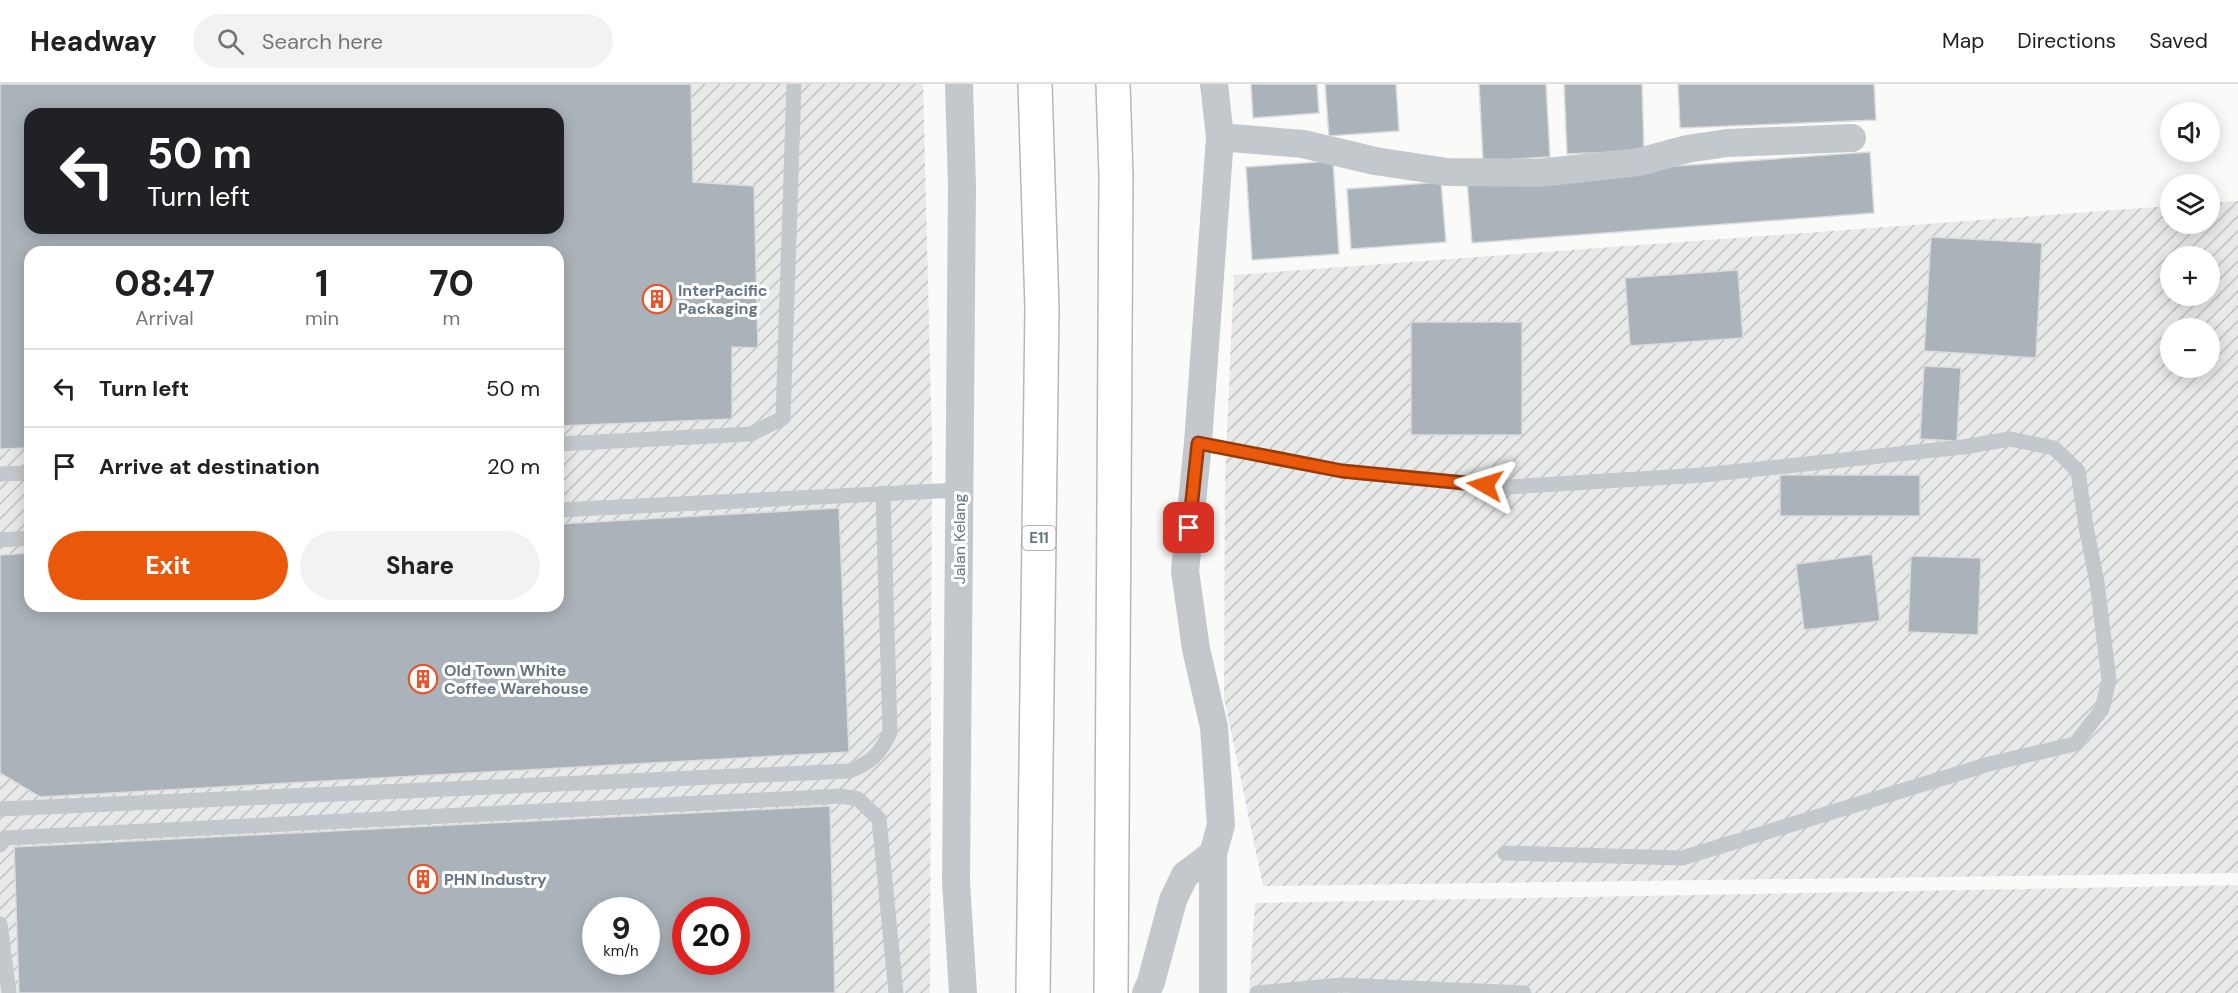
<!DOCTYPE html>
<meta charset="utf-8">
<style>
:root{--surface:#fff;--page:#f2f2f2;--text:#202124;--muted:#757577;--line:#e0e0e0;--accent:#ea580c}
body{margin:0;font-family:"DM Sans",sans-serif;background:var(--page);color:var(--text);height:100vh;display:flex;flex-direction:column;font-size:22px;white-space:nowrap}
*{box-sizing:border-box;margin:0}
p{font-size:20px;color:var(--muted)}
.icon{flex:none;width:33px;height:33px;fill:none;stroke:currentColor;stroke-width:2;stroke-linecap:round;stroke-linejoin:round}
.map{position:relative;flex:1;overflow:hidden}
.side{position:absolute;left:24px;top:162px;width:540px;height:366px;display:flex;flex-direction:column;background:var(--surface);border-radius:18px;box-shadow:0 3px 15px #0003}
.side>*{flex:none}
.guide{position:absolute;left:24px;top:24px;width:540px;height:126px;border-radius:18px;box-shadow:0 3px 15px #0003;background:#202124;color:#fff;overflow:hidden}
.fabs{position:absolute;left:2160px;top:18px;display:grid;gap:12px}
.fabs a{display:grid;place-items:center;width:60px;height:60px;border-radius:50%;background:var(--surface);box-shadow:0 3px 15px #0003;font-size:30px}
.speed{position:absolute;left:582px;top:813px;display:flex;gap:12px;font-size:30px;font-weight:700;text-align:center}
.speed>*{display:grid;place-content:center;width:78px;height:78px;border-radius:50%;background:var(--surface);box-shadow:0 3px 15px #0003;line-height:1}
.speed small{font-size:15px;font-weight:400}
.speed .limit{border:9px solid #d22;background:#fff;color:#111}
.pin{position:absolute;display:grid;place-items:center;width:51px;height:51px;color:#fff;margin:-26px;border-radius:12px;box-shadow:0 3px 9px #0006}
.me{position:absolute;width:66px;margin:-33px;rotate:276deg;stroke-linejoin:round;filter:drop-shadow(0 0 4px #0008)}
.turn{display:flex;align-items:center;gap:21px;height:126px;padding:0 24px;font-size:27px}
.turn .icon{width:78px;height:78px;stroke-width:2.5}
.turn b{display:block;font-size:42px;line-height:51px}
.eta{display:flex;justify-content:space-evenly;align-items:center;height:102px;text-align:center}
.eta b{font-size:36px;font-weight:800;line-height:42px}
.cta{display:flex;gap:12px;margin-top:auto;padding:12px 24px}
.cta a{flex:1;height:69px;border-radius:36px;background:var(--accent);color:#fff;font-size:24px;font-weight:800;line-height:69px;text-align:center}
.cta a+a{background:var(--page);color:var(--text)}
ul{padding:0;list-style:none}
li{display:flex;align-items:center;gap:18px;height:78px;padding:0 24px;border-top:2px solid var(--line)}
li div{flex:1}
li b{display:block;font-size:22px}
li em{font-style:normal}
header{display:flex;align-items:center;gap:36px;box-sizing:border-box;height:84px;padding:0 30px;background:var(--surface);border-bottom:2px solid var(--line)}
header strong{font-size:28px}
nav{display:flex;gap:33px;margin-inline-start:auto;font-size:21px}
.search{width:420px;height:54px;background:var(--page);display:flex;align-items:center;gap:15px;box-sizing:border-box;padding:0 21px;border-radius:33px;color:var(--muted);font-size:22px}
.map>svg:first-child{display:block}
.industrial{fill:url(#industrial-furrows);fill-rule:evenodd}
.building{fill:#aab3b9;stroke:#dcdcda;stroke-width:1.5;fill-rule:evenodd}
.lines{fill:none;stroke-linecap:round;stroke-linejoin:round}
.motorway-casing{stroke:#b4b9bd;stroke-width:36}
.service{stroke:#c3c8cc;stroke-width:15}
.minor{stroke:#c3c8cc;stroke-width:28}
.motorway{stroke:#fff;stroke-width:33}
.route-casing{stroke:#983908;stroke-width:15}
.route{stroke:#ea580c;stroke-width:10}
.labels{text-anchor:middle;dominant-baseline:central;stroke-width:6;stroke-linejoin:round;paint-order:stroke}
.shield{fill:#fff;stroke:#939fa8;stroke-width:1.5}
.shield-label{font-size:15px;font-weight:bold;fill:#657683}
.poi-label{font-size:16px;font-weight:bold;fill:#657683;stroke:#fff;text-anchor:start}
.street-label{font-size:16px;fill:#657683;stroke:#fff}
</style>
<header>
<strong>Headway</strong>
<div class="search"><svg class="icon" aria-label="search" viewBox="0 0 24 24"><circle cx="10" cy="10" r="6"/><path d="M15 15l6 6"/></svg>Search here</div>
<nav><a>Map</a><a>Directions</a><a>Saved</a></nav>
</header>
<div class="map">
<svg width="2238" height="909" viewBox="0 0 2238 909">
<defs>
<pattern id="industrial-furrows" width="10" height="10" patternUnits="userSpaceOnUse" patternTransform="scale(1.5)"><rect width="10" height="10" fill="#e8e9e9"/><path d="M-1 1l2-2M0 10L10 0M9 11l2-2" fill="none" stroke="#c0c1c2"/></pattern>
</defs>
<rect width="100%" height="100%" fill="#fafaf8"/>
<!-- industrial -->
<g class="industrial">
<path d="M0,0H923L932,358L930,909H0ZM30,30H558V144H30ZM30,168H558V522H30ZM596,826H646V878H596ZM686,826H736V878H686Z"/>
<path d="M2238,117V789L1263,802L1224,614L1225,392L1234,191L2170,122V140H2210V119ZM2170,172H2210V212H2170ZM2170,244H2210V284H2170Z"/>
<polygon points="2238,801 2238,909 1249,909 1255,819"/>
</g>
<!-- building -->
<g class="building">
<path d="M0,0H691L693,98L754,102L758,264L732,263V335L558,342V168H30V364L0,365ZM30,30H558V144H30Z"/>
<polygon points="1251,0 1317,0 1319,29 1253,34"/>
<polygon points="1325,0 1396,0 1399,47 1329,52"/>
<polygon points="1479,0 1546,0 1550,73 1483,77"/>
<polygon points="1564,0 1642,0 1644,67 1567,70"/>
<polygon points="1678,0 1874,0 1876,36 1680,44"/>
<polygon points="1870,68 1874,129 1472,159 1467,97"/>
<polygon points="1333,77 1339,170 1252,176 1246,83"/>
<polygon points="1441,98 1446,158 1351,165 1347,105"/>
<polygon points="1931,153 2042,159 2036,274 1924,267"/>
<polygon points="1738,186 1743,254 1630,262 1625,194"/>
<rect x="1411" y="238" width="111" height="113"/>
<polygon points="1924,282 1961,284 1957,357 1920,355"/>
<rect x="1780" y="391" width="140" height="41"/>
<polygon points="839,424 849,668 40,713 0,689 0,471 30,469 30,522 558,522 558,440"/>
<polygon points="1872,470 1880,537 1804,546 1796,480"/>
<polygon points="1911,472 1981,474 1978,551 1908,548"/>
<path d="M830,722L835,909H19L14,763ZM596,826H646V878H596ZM686,826H736V878H686Z"/>
</g>
<g class="lines">
<!-- motorway casing -->
<g class="motorway-casing">
<g id="motorway">
<polyline points="1033,909 1042,224 1035,0"/>
<polyline points="1111,909 1116,92 1113,0"/>
</g>
</g>
<!-- service -->
<g class="service">
<polyline points="1198,359 1342,387 1508,403 1703,391 1963,363 2010,355 2054,364 2078,387 2086,443 2097,498 2109,596 2102,625 2075,660 1989,680 1682,774 1505,769"/>
<polyline points="558,360 751,350 783,334 794,0"/>
<polyline points="0,390 30,389"/>
<polyline points="558,426 959,406"/>
<polyline points="0,456 30,454"/>
<path d="M0,725L849,687C871,679 881,669 890,648L883,409"/>
<polyline points="0,761 5,754 841,712 858,715 879,735 896,909"/>
<polyline points="0,840 9,909"/>
<polyline points="1257,909 1341,901 1524,909"/>
</g>
<!-- minor -->
<g class="minor">
<polyline points="959,0 962,102 956,798 963,909"/>
<polyline points="1220,53 1303,60 1375,77 1447,88 1538,89 1639,78 1687,65 1727,59 1852,54"/>
<polyline points="1146,909 1151,898 1173,816 1185,791 1213,770"/>
<polyline points="1213,909 1213,770 1221,741 1214,643 1196,565 1185,487 1198,359 1220,53 1214,0"/>
</g>
<!-- motorway -->
<use href="#motorway" class="motorway"/>
</g>
<g class="lines">
<!-- route casing -->
<g class="route-casing">
<polyline id="route" points="1189,444 1198,359 1342,387 1485,401"/>
</g>
<!-- route -->
<use href="#route" class="route"/>
</g>
<!-- icons -->
<defs>
<g id="building-ring" transform="scale(1.5)"><circle r="9.5" fill="#fff" stroke="#e4572e" stroke-width="1.5"/><path d="M-4-6H4V6H1V3H-1V6H-4ZM-2.5-4.3h1.7v1.8h-1.7ZM.8-4.3h1.7v1.8H.8ZM-2.5-1h1.7V.8h-1.7ZM.8-1h1.7V.8H.8Z" fill="#e4572e"/></g>
</defs>
<g fill-rule="evenodd">
<use href="#building-ring" x="657" y="215"/>
<use href="#building-ring" x="423" y="595"/>
<use href="#building-ring" x="423" y="795"/>
</g>
<g class="labels">
<!-- shield labels -->
<rect class="shield" x="1022.5" y="442" width="33" height="24" rx="4.5"/>
<g class="shield-label">
<text x="1039" y="454">E11</text>
</g>
<!-- poi labels -->
<g class="poi-label">
<text x="678" y="206">InterPacific<tspan x="678" dy="18">Packaging</tspan></text>
<text x="444" y="586">Old Town White<tspan x="444" dy="18">Coffee Warehouse</tspan></text>
<text x="444" y="795">PHN Industry</text>
</g>
<!-- street labels -->
<g class="street-label">
<text transform="translate(959 455) rotate(-90)">Jalan Kelang</text>
</g>
</g>
</svg>
<div class="fabs">
<a><svg class="icon" aria-label="sound" viewBox="0 0 24 24"><path d="M4 9h4l5-4v14l-5-4H4zM17 9q2 3 0 6"/></svg></a>
<a><svg class="icon" aria-label="layers" viewBox="0 0 24 24"><path d="M12 4l9 5-9 5-9-5zM3 14l9 5 9-5"/></svg></a>
<a>+</a>
<a>−</a>
</div>
<div class="speed"><div>9<small>km/h</small></div><div class="limit">20</div></div>
<div class="pin" style="left:1189px;top:444px;background:#d93025"><svg class="icon" aria-label="arrive" viewBox="0 0 24 24"><path d="M6 21V4h12l-3 4 3 4H6"/></svg></div>
<svg class="me" style="left:1485px;top:401px" viewBox="-20 -20 40 40"><path d="M0-17L14 15 0 8-14 15z" fill="#ea580c" stroke="#fff" stroke-width="4"/></svg>
<div class="guide">
<div class="turn"><svg class="icon" aria-label="left" viewBox="0 0 24 24"><path d="M17 20v-9H6M10 6l-5 5 5 5"/></svg><div><b>50 m</b>Turn left</div></div>
</div>
<section class="side">
<div class="eta">
<div><b>08:47</b><p>Arrival</p></div>
<div><b>1</b><p>min</p></div>
<div><b>70</b><p>m</p></div>
</div>
<ul>
<li><svg class="icon" aria-label="left" viewBox="0 0 24 24"><path d="M17 20v-9H6M10 6l-5 5 5 5"/></svg><div><b>Turn left</b></div><em>50 m</em></li>
<li><svg class="icon" aria-label="arrive" viewBox="0 0 24 24"><path d="M6 21V4h12l-3 4 3 4H6"/></svg><div><b>Arrive at destination</b></div><em>20 m</em></li>
</ul>
<div class="cta"><a>Exit</a><a>Share</a></div>
</section>
</div>
